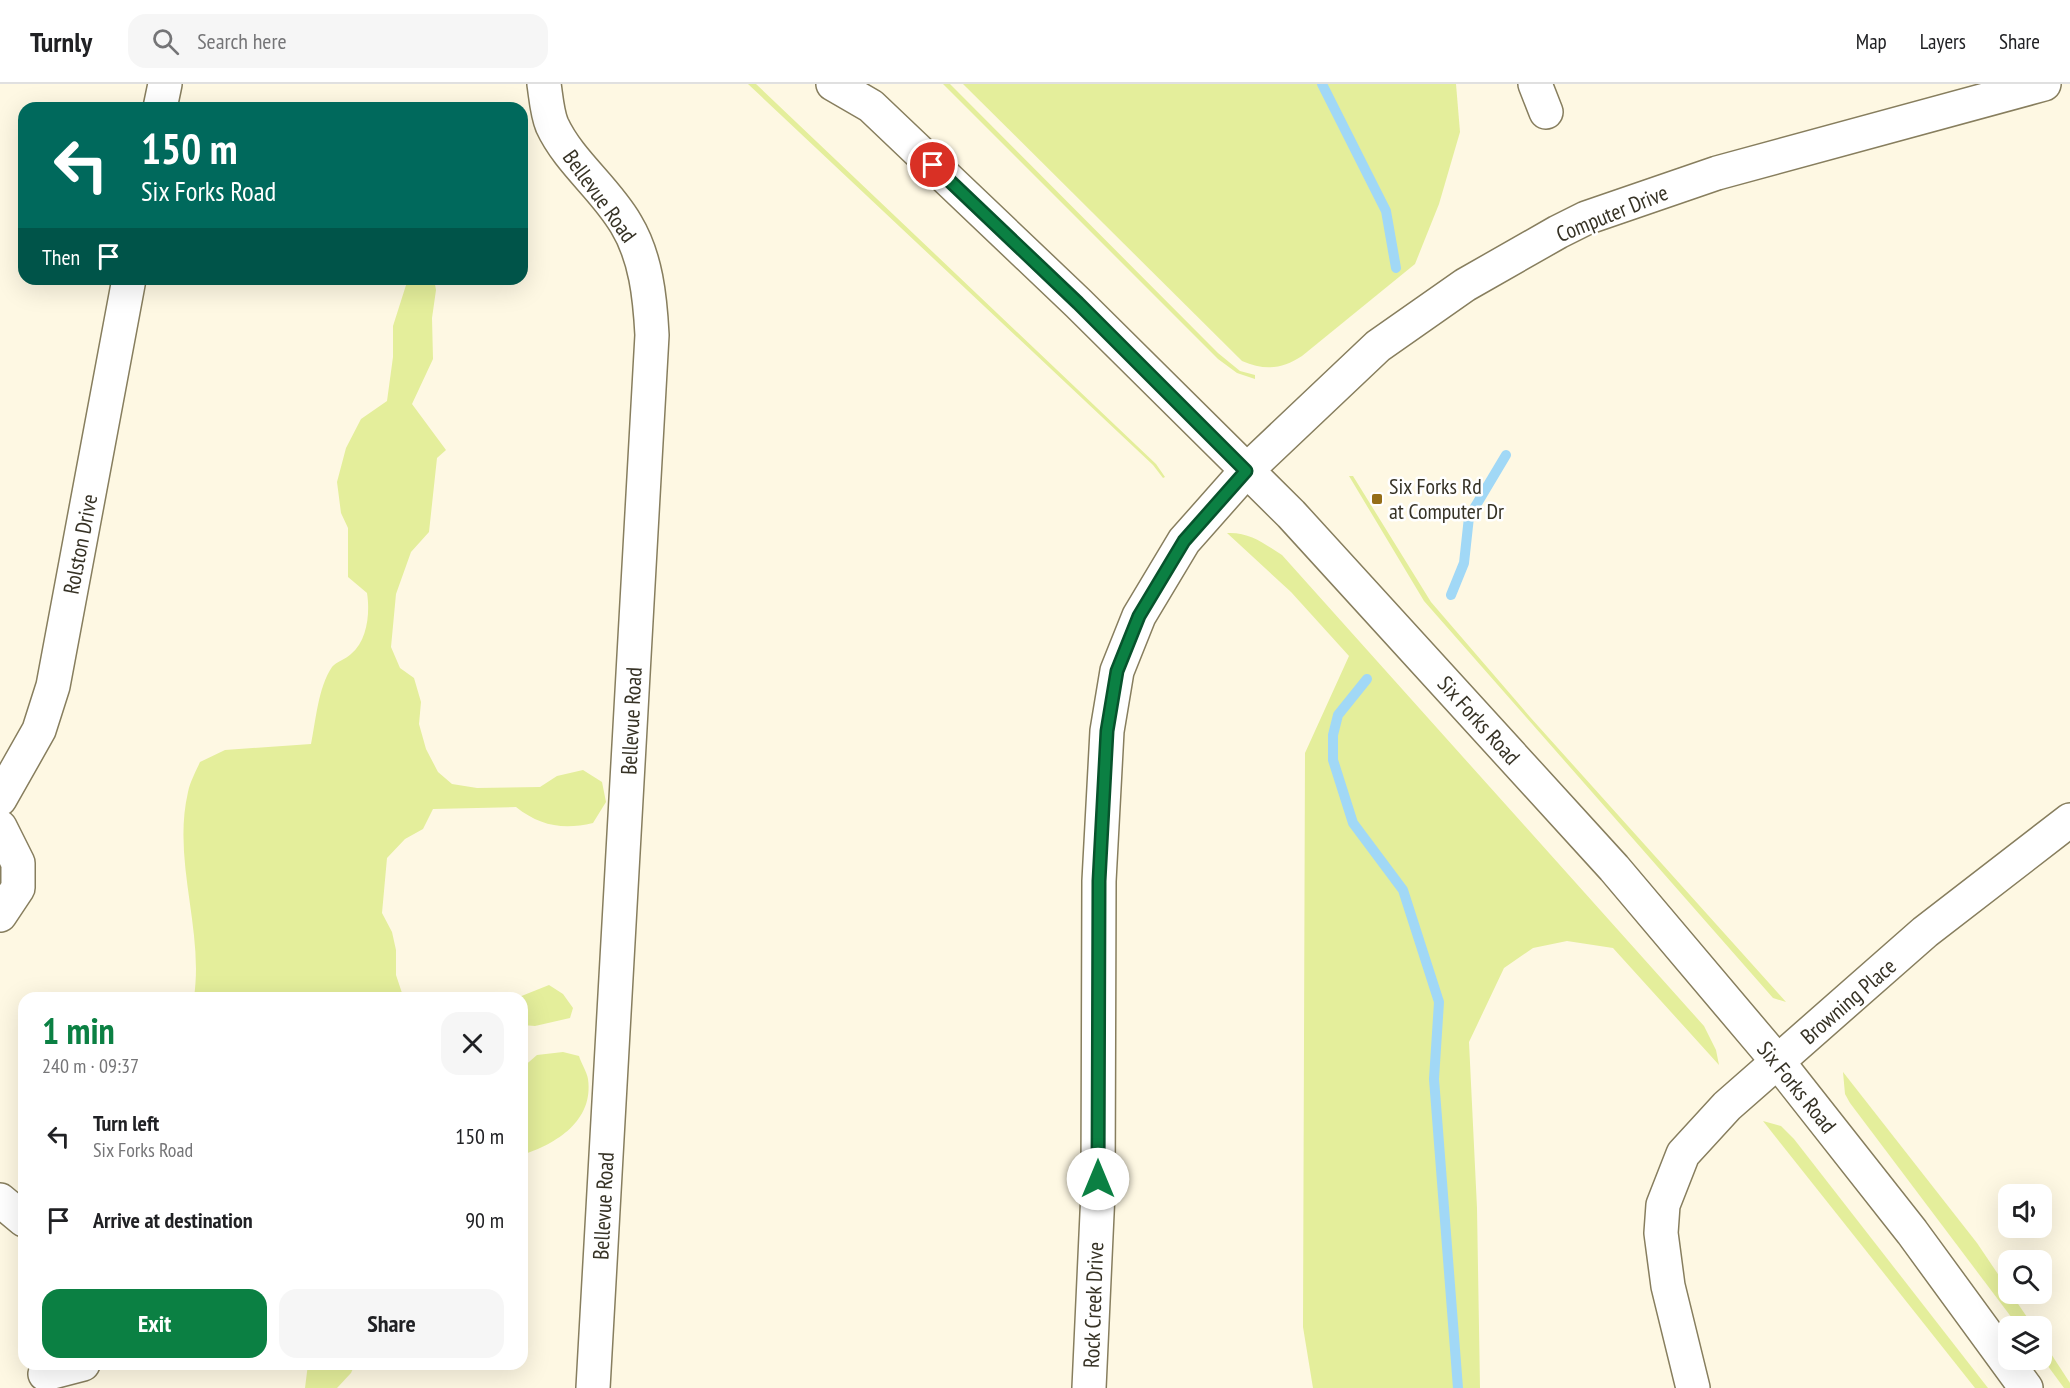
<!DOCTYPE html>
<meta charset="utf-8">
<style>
:root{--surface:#fff;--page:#f6f6f6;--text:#202124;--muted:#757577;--line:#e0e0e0;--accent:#0b8043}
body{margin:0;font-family:"PT Sans Narrow",sans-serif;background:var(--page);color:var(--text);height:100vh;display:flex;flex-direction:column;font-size:22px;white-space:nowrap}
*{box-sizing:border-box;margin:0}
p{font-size:20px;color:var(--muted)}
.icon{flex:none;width:33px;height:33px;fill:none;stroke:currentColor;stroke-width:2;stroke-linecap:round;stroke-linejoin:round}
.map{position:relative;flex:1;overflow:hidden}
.sheet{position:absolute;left:18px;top:908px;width:510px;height:378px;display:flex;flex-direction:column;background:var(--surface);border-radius:18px;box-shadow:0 6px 24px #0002}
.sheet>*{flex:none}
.banner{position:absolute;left:18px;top:18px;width:510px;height:183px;border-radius:18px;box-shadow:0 6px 24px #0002;background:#00695c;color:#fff;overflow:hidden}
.tools{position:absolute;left:1998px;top:1100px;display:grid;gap:12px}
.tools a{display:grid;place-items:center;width:54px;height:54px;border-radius:12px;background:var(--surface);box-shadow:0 6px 24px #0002;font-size:30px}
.pin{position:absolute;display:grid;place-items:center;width:51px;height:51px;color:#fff;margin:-26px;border:3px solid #fff;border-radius:50%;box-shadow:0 2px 6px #0007}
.me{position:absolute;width:66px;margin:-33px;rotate:0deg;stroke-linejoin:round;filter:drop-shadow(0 0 4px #0008)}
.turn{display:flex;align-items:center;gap:21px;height:126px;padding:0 24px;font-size:27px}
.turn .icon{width:78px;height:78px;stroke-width:2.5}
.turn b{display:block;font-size:42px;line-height:51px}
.then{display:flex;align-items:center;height:57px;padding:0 24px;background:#0003;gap:12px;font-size:22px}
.round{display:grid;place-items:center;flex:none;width:63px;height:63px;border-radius:18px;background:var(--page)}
.head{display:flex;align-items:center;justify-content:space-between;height:102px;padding:0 24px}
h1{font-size:36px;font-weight:600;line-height:45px;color:var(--accent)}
.action{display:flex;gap:12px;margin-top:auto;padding:12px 24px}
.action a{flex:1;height:69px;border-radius:18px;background:var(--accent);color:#fff;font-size:24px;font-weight:600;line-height:69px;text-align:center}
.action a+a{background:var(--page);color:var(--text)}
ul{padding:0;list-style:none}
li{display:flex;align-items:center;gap:18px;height:84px;padding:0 24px}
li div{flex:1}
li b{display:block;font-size:22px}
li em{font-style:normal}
header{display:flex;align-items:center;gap:36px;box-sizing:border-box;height:84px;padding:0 30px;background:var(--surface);border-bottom:2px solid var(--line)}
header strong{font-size:28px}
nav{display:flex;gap:33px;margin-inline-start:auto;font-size:21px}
.search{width:420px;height:54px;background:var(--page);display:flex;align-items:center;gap:15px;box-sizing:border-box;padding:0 21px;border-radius:18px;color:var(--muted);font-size:22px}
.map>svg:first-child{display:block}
.green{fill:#e4ee9b}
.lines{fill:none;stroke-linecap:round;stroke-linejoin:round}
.stream{stroke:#a1d8f6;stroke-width:10}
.minor-casing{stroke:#877e5e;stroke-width:36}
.major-casing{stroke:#877e5e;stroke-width:36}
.minor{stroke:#fff;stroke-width:33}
.major{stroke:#fff;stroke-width:33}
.route-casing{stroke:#07532c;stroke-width:15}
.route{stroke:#0b8043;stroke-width:10}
.poi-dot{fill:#956e18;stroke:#fff;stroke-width:2}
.labels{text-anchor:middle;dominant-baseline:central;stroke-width:5;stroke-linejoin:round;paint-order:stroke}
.street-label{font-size:22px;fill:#363225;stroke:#fff}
.poi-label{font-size:22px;fill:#363225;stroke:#fff;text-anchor:start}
</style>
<header>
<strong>Turnly</strong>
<div class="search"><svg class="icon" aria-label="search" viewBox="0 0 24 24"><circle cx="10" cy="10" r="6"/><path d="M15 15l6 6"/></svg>Search here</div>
<nav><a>Map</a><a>Layers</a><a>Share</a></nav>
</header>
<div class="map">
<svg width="2070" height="1304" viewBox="0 0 2070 1304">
<rect width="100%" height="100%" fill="#fef8e3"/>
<!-- green -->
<g class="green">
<polygon points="748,0 756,0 1156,380 1165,393 1163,394 1153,381"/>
<polygon points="943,0 950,0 1218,269 1240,287 1255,291 1255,295 1237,289 1218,275"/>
<path d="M963,0H1456L1460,48L1439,120L1415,180L1302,272C1282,285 1265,287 1242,277Z"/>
<path d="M418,195H434L436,206L432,234L433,275L412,320L446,366L437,374L429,448L411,468L396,510L391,563L400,584L414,594L421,618L419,640L426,665L438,688L452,700L477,704L540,703L557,692L583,686L602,698L606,718L593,739C563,746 540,742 516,723L433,725L423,745L405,755L387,774L382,829L392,848L396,866V891L403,912L406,913H194C204,845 172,777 188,708C190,698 196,687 200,678L225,666L311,660C316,636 318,604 332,583C336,578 346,575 351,570C368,556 370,528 367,509L348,493V444L341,429L337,398L346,364L361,335L387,317L393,273V242L407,198Z"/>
<polygon points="1349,392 1353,392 1431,518 1530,633 1786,918 1773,914 1424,517"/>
<path d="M1227,449C1250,448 1263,459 1282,471L1704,942L1716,966L1719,981L1613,864L1567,857L1533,864L1504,884L1469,958L1477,1124L1480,1304H1313L1303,1243L1305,669L1349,572L1291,508Z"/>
<polygon points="549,901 563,910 573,924 570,934 535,942 522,941 522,914 519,913"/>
<path d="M563,968L579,972C581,979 587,988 588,995C594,1037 556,1060 522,1071V984L537,971Z"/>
<polygon points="1843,988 1977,1159 2033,1242 2018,1242 1850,1019 1845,1010"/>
<polygon points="1763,1037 1781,1042 1794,1055 1988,1304 1975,1304"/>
<polygon points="2042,1256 2070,1299 2070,1304 2064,1304 2042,1274"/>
<polygon points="308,1280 355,1280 351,1289 337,1304 305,1304"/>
</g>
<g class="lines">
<!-- stream -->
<g class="stream">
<polyline points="1322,0 1386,127 1396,184"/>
<polyline points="1451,511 1464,479 1469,433 1506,371"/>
<polyline points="1367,595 1338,631 1333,651 1333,676 1353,739 1403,806 1439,918 1434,995 1458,1304"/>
</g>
<!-- minor casing -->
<g class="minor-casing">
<g id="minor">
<path d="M544,0C546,13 547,29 552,41C569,78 605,104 626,140C646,173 650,213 652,251L593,1304"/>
<polyline points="1535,0 1546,28"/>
<polyline points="160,24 165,0"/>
<polyline points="0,715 39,646 53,602 129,195"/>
<polyline points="0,743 18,779 18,804 0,831"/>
<polyline points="0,1116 24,1136"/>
<polyline points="45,1290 83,1280"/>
<polyline points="1089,1304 1098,1108 1099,797 1107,647 1117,587 1139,532 1184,457 1246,387 1378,262 1465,201 1558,148 1586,134 1717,89 2044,0"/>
<polyline points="1693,1304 1668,1202 1661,1149 1663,1121 1683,1070 1727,1022 1925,848 2070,736"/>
</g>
</g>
<!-- major casing -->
<g class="major-casing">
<polyline id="major" points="833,0 871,22 1078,219 1291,430 1614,784 1778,978 1912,1148 2026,1304"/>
</g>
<!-- minor -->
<use href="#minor" class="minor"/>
<!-- major -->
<use href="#major" class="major"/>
</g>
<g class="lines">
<!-- route casing -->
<g class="route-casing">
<polyline id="route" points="933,81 1078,219 1246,387 1184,457 1139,532 1117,587 1107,647 1099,797 1098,1095"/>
</g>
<!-- route -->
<use href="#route" class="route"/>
</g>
<!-- markers -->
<rect class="poi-dot" x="1371" y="409" width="12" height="12" rx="3"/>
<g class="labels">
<!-- street labels -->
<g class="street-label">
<text transform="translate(600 112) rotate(54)">Bellevue Road</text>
<text transform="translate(1612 129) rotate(-22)">Computer Drive</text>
<text transform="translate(80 460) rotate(-79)">Rolston Drive</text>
<text transform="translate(1479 636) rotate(48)">Six Forks Road</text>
<text transform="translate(631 637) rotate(-87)">Bellevue Road</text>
<text transform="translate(1848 917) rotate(-41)">Browning Place</text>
<text transform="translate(1797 1003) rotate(51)">Six Forks Road</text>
<text transform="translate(603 1122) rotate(-87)">Bellevue Road</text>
<text transform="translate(1093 1221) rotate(-88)">Rock Creek Drive</text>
</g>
<!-- poi labels -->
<g class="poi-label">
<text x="1389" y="402">Six Forks Rd<tspan x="1389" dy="25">at Computer Dr</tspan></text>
</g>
</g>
</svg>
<div class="tools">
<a><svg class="icon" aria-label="sound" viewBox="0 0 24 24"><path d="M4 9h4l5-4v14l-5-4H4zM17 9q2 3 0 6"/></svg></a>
<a><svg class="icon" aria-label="search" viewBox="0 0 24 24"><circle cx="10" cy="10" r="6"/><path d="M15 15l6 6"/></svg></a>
<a><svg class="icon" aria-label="layers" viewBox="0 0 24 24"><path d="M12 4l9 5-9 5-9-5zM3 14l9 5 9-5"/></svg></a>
</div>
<div class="pin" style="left:933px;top:81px;background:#d93025"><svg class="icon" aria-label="arrive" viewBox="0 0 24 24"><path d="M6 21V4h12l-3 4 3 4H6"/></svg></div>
<svg class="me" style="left:1098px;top:1095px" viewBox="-20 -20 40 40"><circle r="19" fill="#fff"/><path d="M0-13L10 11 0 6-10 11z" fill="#0b8043"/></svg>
<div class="banner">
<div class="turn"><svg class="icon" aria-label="left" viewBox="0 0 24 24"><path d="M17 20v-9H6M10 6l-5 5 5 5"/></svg><div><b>150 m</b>Six Forks Road</div></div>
<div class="then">Then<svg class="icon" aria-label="arrive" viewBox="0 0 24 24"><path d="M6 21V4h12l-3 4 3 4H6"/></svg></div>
</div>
<section class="sheet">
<div class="head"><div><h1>1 min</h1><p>240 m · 09:37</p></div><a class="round"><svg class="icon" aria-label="close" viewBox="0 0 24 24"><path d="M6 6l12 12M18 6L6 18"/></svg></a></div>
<ul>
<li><svg class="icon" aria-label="left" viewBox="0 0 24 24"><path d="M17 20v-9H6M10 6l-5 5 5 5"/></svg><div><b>Turn left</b><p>Six Forks Road</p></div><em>150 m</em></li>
<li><svg class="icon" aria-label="arrive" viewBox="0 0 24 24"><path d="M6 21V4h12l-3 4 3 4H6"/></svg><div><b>Arrive at destination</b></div><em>90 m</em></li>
</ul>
<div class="action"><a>Exit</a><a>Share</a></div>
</section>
</div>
